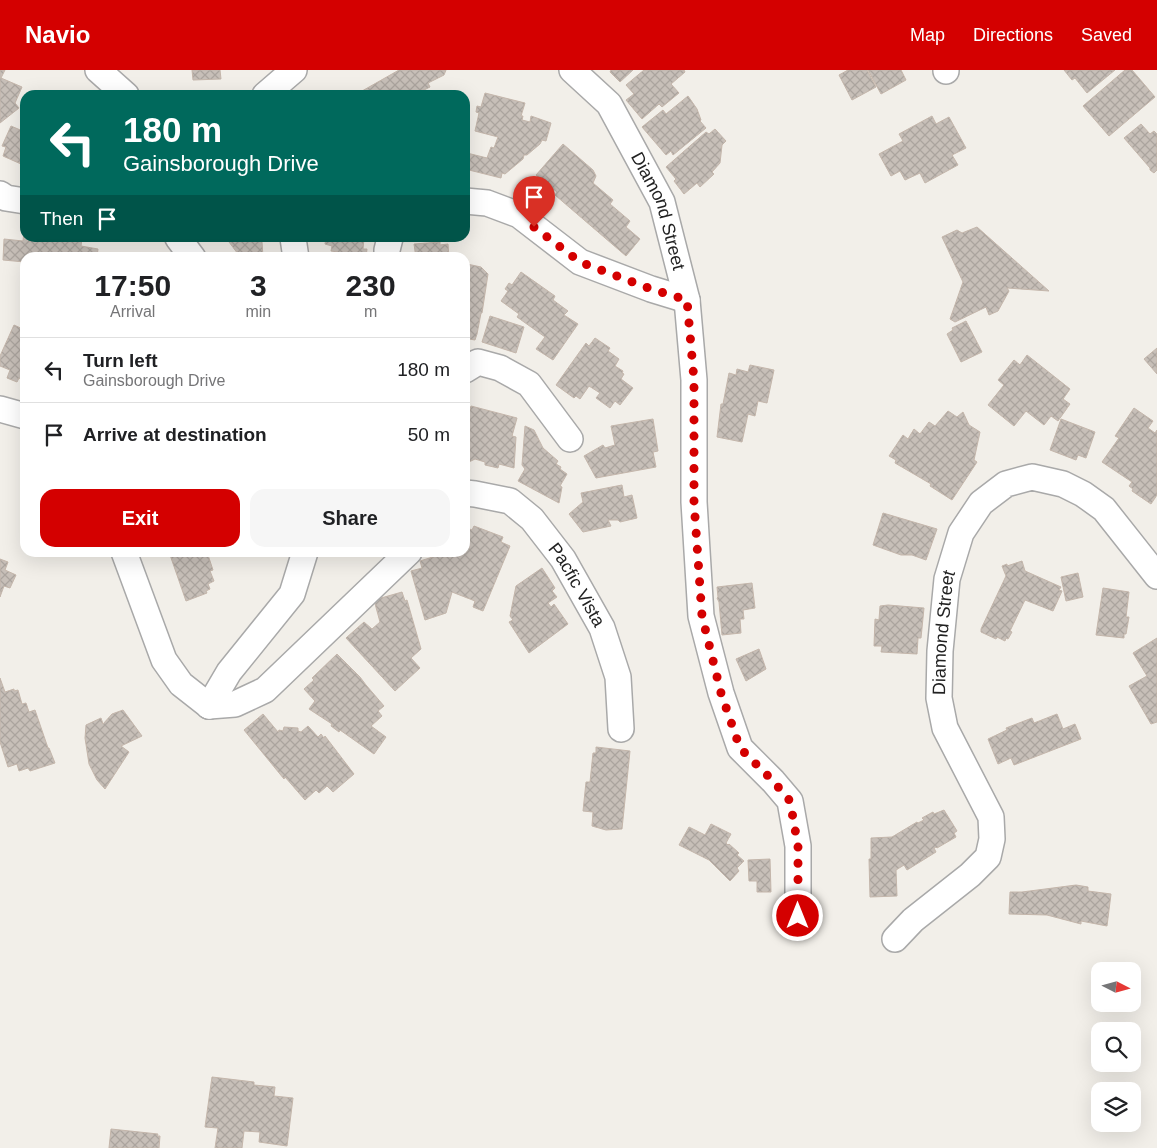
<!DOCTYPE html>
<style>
:root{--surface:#fff;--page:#f6f6f6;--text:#202124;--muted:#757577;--line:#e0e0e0;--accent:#d40000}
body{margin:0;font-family:Helvetica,sans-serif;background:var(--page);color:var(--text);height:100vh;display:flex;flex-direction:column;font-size:19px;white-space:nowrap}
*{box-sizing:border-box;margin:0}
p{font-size:16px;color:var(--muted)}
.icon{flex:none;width:28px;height:28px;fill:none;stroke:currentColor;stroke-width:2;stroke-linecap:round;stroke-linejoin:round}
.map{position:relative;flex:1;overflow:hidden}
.side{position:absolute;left:20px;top:182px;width:450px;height:305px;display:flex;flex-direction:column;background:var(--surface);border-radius:15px;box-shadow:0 5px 20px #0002}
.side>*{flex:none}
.hud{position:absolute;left:20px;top:20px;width:450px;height:152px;border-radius:15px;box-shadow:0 5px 20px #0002;background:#00695c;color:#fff;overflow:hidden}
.needle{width:32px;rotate:96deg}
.fabs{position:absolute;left:1091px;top:892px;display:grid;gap:10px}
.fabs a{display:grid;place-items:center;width:50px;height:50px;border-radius:10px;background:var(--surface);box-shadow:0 5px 20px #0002;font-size:25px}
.pin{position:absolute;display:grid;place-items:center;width:42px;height:42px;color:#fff;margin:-51px -21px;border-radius:50% 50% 50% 0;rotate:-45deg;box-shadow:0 0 5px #0007}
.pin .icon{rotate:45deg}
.me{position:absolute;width:55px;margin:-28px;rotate:0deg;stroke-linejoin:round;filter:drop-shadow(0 0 4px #0008)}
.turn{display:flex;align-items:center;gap:18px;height:105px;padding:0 20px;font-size:22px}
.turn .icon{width:65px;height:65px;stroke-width:2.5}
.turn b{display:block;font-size:35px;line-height:42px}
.then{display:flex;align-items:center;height:48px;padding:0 20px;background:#0003;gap:10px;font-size:19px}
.eta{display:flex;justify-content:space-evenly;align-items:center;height:85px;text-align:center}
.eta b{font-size:30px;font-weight:800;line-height:35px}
.cta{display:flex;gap:10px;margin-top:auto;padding:10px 20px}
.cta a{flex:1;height:58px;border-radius:15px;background:var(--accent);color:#fff;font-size:20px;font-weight:800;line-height:58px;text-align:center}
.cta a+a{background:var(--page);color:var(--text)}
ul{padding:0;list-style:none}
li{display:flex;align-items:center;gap:15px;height:65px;padding:0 20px;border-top:1px solid var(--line)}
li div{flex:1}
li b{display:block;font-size:19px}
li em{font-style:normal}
header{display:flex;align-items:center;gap:30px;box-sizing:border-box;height:70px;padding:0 25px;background:var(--accent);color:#fff}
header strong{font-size:24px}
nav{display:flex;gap:28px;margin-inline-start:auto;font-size:18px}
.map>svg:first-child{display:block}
.building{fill:url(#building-cross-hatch);stroke:#c4b6ab}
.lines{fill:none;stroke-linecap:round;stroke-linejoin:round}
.street-casing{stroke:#a9a9a9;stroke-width:28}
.street{stroke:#fff;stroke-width:25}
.route{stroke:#d40000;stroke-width:9;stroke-dasharray:0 16.2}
.labels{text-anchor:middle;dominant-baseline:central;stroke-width:4;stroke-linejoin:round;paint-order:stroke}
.street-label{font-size:18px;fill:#222;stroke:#fff}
</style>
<header>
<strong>Navio</strong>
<nav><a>Map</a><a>Directions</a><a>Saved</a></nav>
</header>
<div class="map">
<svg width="1157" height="1078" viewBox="0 0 1157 1078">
<defs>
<pattern id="building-cross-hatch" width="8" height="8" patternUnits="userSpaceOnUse" patternTransform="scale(1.25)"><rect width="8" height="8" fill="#c7bfb8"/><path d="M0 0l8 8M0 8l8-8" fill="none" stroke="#aba49e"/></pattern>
</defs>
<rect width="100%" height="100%" fill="#f2efe9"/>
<!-- building -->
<g class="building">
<polygon points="0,0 5,0 1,8 22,17 15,33 19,38 0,53"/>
<polygon points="192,0 220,0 221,9 193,10"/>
<polygon points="399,0 446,0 444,5 428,13 430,17 414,25 355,25"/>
<polygon points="611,0 633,0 620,12 610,2"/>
<polygon points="644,0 684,0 685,2 671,14 679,23 662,37 659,34 642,49 626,30 634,24 626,15"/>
<polygon points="848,0 867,0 876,17 852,30 839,5"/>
<polygon points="868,0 901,0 906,10 881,24"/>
<polygon points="1064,0 1115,0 1087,23 1075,8 1072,10"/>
<polygon points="1125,0 1132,0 1155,27 1109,66 1083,36"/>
<polygon points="485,23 525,33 521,46 523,46 522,50 530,52 531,46 551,53 546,71 542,70 540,74 527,85 524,85 523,89 505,104 502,103 501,108 465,99 467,83 487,88 491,77 494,78 498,67 475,61 479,43 476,42 477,36 481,37"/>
<polygon points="688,26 697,39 701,50 700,51 706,58 673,85 671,81 666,85 642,57 663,40 666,44"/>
<polygon points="932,46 936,54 949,47 966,78 952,85 958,95 925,113 920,103 905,110 900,101 891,106 879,84 903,71 899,64"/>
<polygon points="1141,54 1150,64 1154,61 1157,64 1157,100 1154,103 1150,100 1150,98 1124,68"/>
<polygon points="11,56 25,62 25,85 21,94 3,86 6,77 2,76"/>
<polygon points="715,59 726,71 722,75 720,93 712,102 714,104 700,117 697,113 684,124 674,111 676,109 666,97 706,62 709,64"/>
<polygon points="563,74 593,100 596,106 593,113 613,130 610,134 630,151 626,157 640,169 626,186 555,125 557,122 536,105"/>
<polygon points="977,157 1049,221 1007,218 1009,221 998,241 989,245 986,237 955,252 950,249 963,212 942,167 957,160 962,163"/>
<polygon points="24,161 25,168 82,168 81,176 98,179 97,188 25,188 25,192 3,190 4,169 23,171"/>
<polygon points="226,168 261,168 261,170 259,170 262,172 263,187 241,188"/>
<polygon points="326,168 364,168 363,179 367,179 366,188 337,188 338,182 331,181 332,176 325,174"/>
<polygon points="440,172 440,175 448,174 449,188 416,188 414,174"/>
<polygon points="467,194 481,197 488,204 482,243 481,243 477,264 475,270 469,269 468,275 465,274 465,195"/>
<polygon points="521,202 555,226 553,230 568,241 564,245 578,254 553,290 536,279 545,267 517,247 519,244 501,231 508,221 505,219 509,213 512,215"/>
<polygon points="490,246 524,257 516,283 482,272"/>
<polygon points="966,251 982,282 961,292 947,264 953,260 952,258"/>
<polygon points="14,255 25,260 25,311 19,308 17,312 7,308 10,300 0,296 0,286"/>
<polygon points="595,268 610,278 608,281 619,289 615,296 623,301 622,303 624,304 621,309 633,318 620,335 615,331 610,338 596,328 600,323 589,316 580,329 576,326 574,328 556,315 586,273 589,276"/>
<polygon points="1157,278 1157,304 1144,289"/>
<polygon points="1027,285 1070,319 1063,329 1070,334 1058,351 1051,346 1044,355 1026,341 1014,356 988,335 1004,315 998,310 1014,290 1020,295"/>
<polygon points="750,295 774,300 767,333 758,331 755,346 748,344 742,372 717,367 721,334 723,334 729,303 736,305 737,299 748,302"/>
<polygon points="471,336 517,348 512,366 516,367 514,398 499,394 498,398 485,395 485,392 475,389 465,394 465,348 466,346 468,346"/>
<polygon points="1134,338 1153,351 1148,358 1155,363 1157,360 1157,425 1151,434 1132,421 1133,419 1129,416 1132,412 1102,392 1119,368 1115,366"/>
<polygon points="948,341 957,347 963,342 969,355 980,362 974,390 977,392 952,430 930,416 931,414 895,393 896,390 889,386 903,365 908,369 914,359 920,364 929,352 935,356"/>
<polygon points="653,349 658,381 653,382 656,397 596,408 584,386 603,375 605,378 615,375 611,356"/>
<polygon points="1061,349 1095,362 1086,388 1078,385 1076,390 1050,380"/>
<polygon points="525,356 534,360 543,378 558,391 556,394 561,397 560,399 567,404 560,416 562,417 559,433 518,411 525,399 522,395"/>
<polygon points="622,415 624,427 632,425 637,448 620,452 618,450 608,450 611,456 583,462 569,444 583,432 581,423"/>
<polygon points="883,443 937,459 926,490 912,485 901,485 873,475"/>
<polygon points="474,456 503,467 501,472 510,476 483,541 473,537 475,531 452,522 446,543 425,550 411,501 422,498 420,491 439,485 438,482 465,482 465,457 472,460"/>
<polygon points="169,482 207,482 213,500 210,501 214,511 208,514 210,519 206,521 207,523 186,531"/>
<polygon points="0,489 8,492 5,500 16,505 10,518 4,516 0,527"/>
<polygon points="1022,491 1025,501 1061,517 1059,520 1062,521 1053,541 1025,530 1010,561 1012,562 1008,569 1006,568 1005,571 997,567 996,569 981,562 981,559 1006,506 1002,496 1007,494 1007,496"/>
<polygon points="542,498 555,518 552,521 557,527 548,533 551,537 554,534 568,554 529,583 509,552 513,550 510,546 516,516"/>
<polygon points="1078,503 1083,527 1066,531 1061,507"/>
<polygon points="752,513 755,538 743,540 744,549 740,549 741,563 722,565 719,532 717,528 718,527 717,517"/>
<polygon points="1103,518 1129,522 1126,547 1129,547 1126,564 1124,564 1124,568 1096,565"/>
<polygon points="402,522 405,531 407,530 421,579 411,588 420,598 395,621 346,568 364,552 372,559 380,552 374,530"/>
<polygon points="888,535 924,538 921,568 918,568 917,584 881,582 882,576 874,576 875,549 879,550 880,536"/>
<polygon points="1157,568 1157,652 1151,654 1129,616 1147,606 1133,583"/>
<polygon points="759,579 766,599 746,611 736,589"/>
<polygon points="337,584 360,607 366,615 384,636 378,641 382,646 371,656 386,667 374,684 340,660 339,662 331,656 332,654 309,639 315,631 304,619 314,610 312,608"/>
<polygon points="0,608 5,622 14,619 14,621 18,620 22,634 26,633 29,642 35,640 48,678 49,678 55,693 30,701 28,698 19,701 17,694 8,697 0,672"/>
<polygon points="123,640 142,666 121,676 129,682 105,719 97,710 89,694 85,668 86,655 101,648 103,654 112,644"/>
<polygon points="263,644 278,662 279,660 283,661 284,657 298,658 298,661 301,662 308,656 318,667 321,664 324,668 325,666 354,704 333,722 327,716 319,723 316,720 305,730 285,707 284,709 244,660"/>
<polygon points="1057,644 1063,659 1075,654 1081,669 1014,695 1011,688 998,694 988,669 1007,660 1006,658 1032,648 1034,653"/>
<polygon points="596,677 630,681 622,759 606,760 592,756 593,742 583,741 586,712 590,712 593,683 596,683"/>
<polygon points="944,740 957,761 954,763 956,767 937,778 936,777 934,778 936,782 907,800 904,795 896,800 897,826 870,827 869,789 871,789 871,768 892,767 917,752 918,753 924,750 922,748 933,742 934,744"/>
<polygon points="711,754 731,764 726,773 728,775 729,774 739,783 737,785 744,791 737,798 739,801 730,811 709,790 679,775 689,757 705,765"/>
<polygon points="770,789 771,822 757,822 757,811 749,811 748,790"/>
<polygon points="1076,815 1088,817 1088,821 1111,824 1107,856 1081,851 1081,854 1047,845 1009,844 1010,822 1022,822"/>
<polygon points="212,1007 254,1012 254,1015 275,1017 274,1026 293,1028 287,1076 259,1072 260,1062 244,1061 242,1078 215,1078 218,1058 205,1057"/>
<polygon points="111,1059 158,1064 157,1066 160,1066 159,1078 109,1078"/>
</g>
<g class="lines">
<!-- street casing -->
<g class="street-casing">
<g id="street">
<polyline points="98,0 126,25"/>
<path id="s1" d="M572,0L609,34L662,132L687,230L694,310V432L701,546L721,623L740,678L773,711L790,731L798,776V846"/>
<polyline points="946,0 946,1"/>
<polyline points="265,25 294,0"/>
<polyline points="0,124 6,128 25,131"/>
<polyline points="465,131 487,133 519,145 580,192 651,219 687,230"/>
<polyline points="178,168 193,188"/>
<polyline points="293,168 296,188"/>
<polyline points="387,188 387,180 390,168"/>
<polyline points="465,300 478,292 500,298 529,314 570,369"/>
<polyline points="0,339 25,346"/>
<path id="s2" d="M465,423L475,424L510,431L532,449L563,489L602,558L618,607L621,659"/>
<polyline points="124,482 164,590 181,614 209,636"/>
<polyline points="209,636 235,634 265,620 409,482"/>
<polyline points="209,636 229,602 292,524 305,482"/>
<path id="s3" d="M895,869L913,850L970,805L988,787L992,769L991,747L945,658L939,628L940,581L947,509L961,463L981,433L1006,414L1032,407L1063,414L1083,424L1104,439L1157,506"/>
</g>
</g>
<!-- street -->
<use href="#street" class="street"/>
</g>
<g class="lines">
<!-- route -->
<polyline class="route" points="534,157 580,192 651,219 687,230 694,310 694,432 702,546 721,623 740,678 773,711 790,731 798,776 798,846"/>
</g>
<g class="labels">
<!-- street labels -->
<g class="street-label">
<text stroke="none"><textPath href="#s1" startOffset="169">Diamond Street</textPath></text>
<text stroke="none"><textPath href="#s2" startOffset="154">Pacfic Vista</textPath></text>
<text stroke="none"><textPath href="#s3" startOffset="361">Diamond Street</textPath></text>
</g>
</g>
</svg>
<div class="fabs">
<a><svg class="needle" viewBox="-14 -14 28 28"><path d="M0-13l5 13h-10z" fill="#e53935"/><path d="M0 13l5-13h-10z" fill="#757577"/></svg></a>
<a><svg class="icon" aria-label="search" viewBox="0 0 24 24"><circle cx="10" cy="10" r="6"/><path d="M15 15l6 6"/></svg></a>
<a><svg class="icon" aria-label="layers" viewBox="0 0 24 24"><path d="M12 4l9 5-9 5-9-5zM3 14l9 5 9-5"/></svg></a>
</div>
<div class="pin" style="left:534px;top:157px;background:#d93025"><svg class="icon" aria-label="arrive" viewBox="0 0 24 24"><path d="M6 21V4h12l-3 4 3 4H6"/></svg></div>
<svg class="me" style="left:798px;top:846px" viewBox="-20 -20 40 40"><circle r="17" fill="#d40000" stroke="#fff" stroke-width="3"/><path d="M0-11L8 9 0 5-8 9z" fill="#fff"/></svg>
<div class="hud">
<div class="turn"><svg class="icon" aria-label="left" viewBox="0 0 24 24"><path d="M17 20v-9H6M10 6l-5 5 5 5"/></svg><div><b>180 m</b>Gainsborough Drive</div></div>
<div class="then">Then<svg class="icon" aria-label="arrive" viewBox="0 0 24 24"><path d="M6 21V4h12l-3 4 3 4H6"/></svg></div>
</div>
<section class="side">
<div class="eta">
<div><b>17:50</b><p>Arrival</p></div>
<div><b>3</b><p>min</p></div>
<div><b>230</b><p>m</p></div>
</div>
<ul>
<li><svg class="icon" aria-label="left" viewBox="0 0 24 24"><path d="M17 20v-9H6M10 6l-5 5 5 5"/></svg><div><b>Turn left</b><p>Gainsborough Drive</p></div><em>180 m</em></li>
<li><svg class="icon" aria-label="arrive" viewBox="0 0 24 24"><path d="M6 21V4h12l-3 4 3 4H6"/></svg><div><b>Arrive at destination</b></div><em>50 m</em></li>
</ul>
<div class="cta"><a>Exit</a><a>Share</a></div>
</section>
</div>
